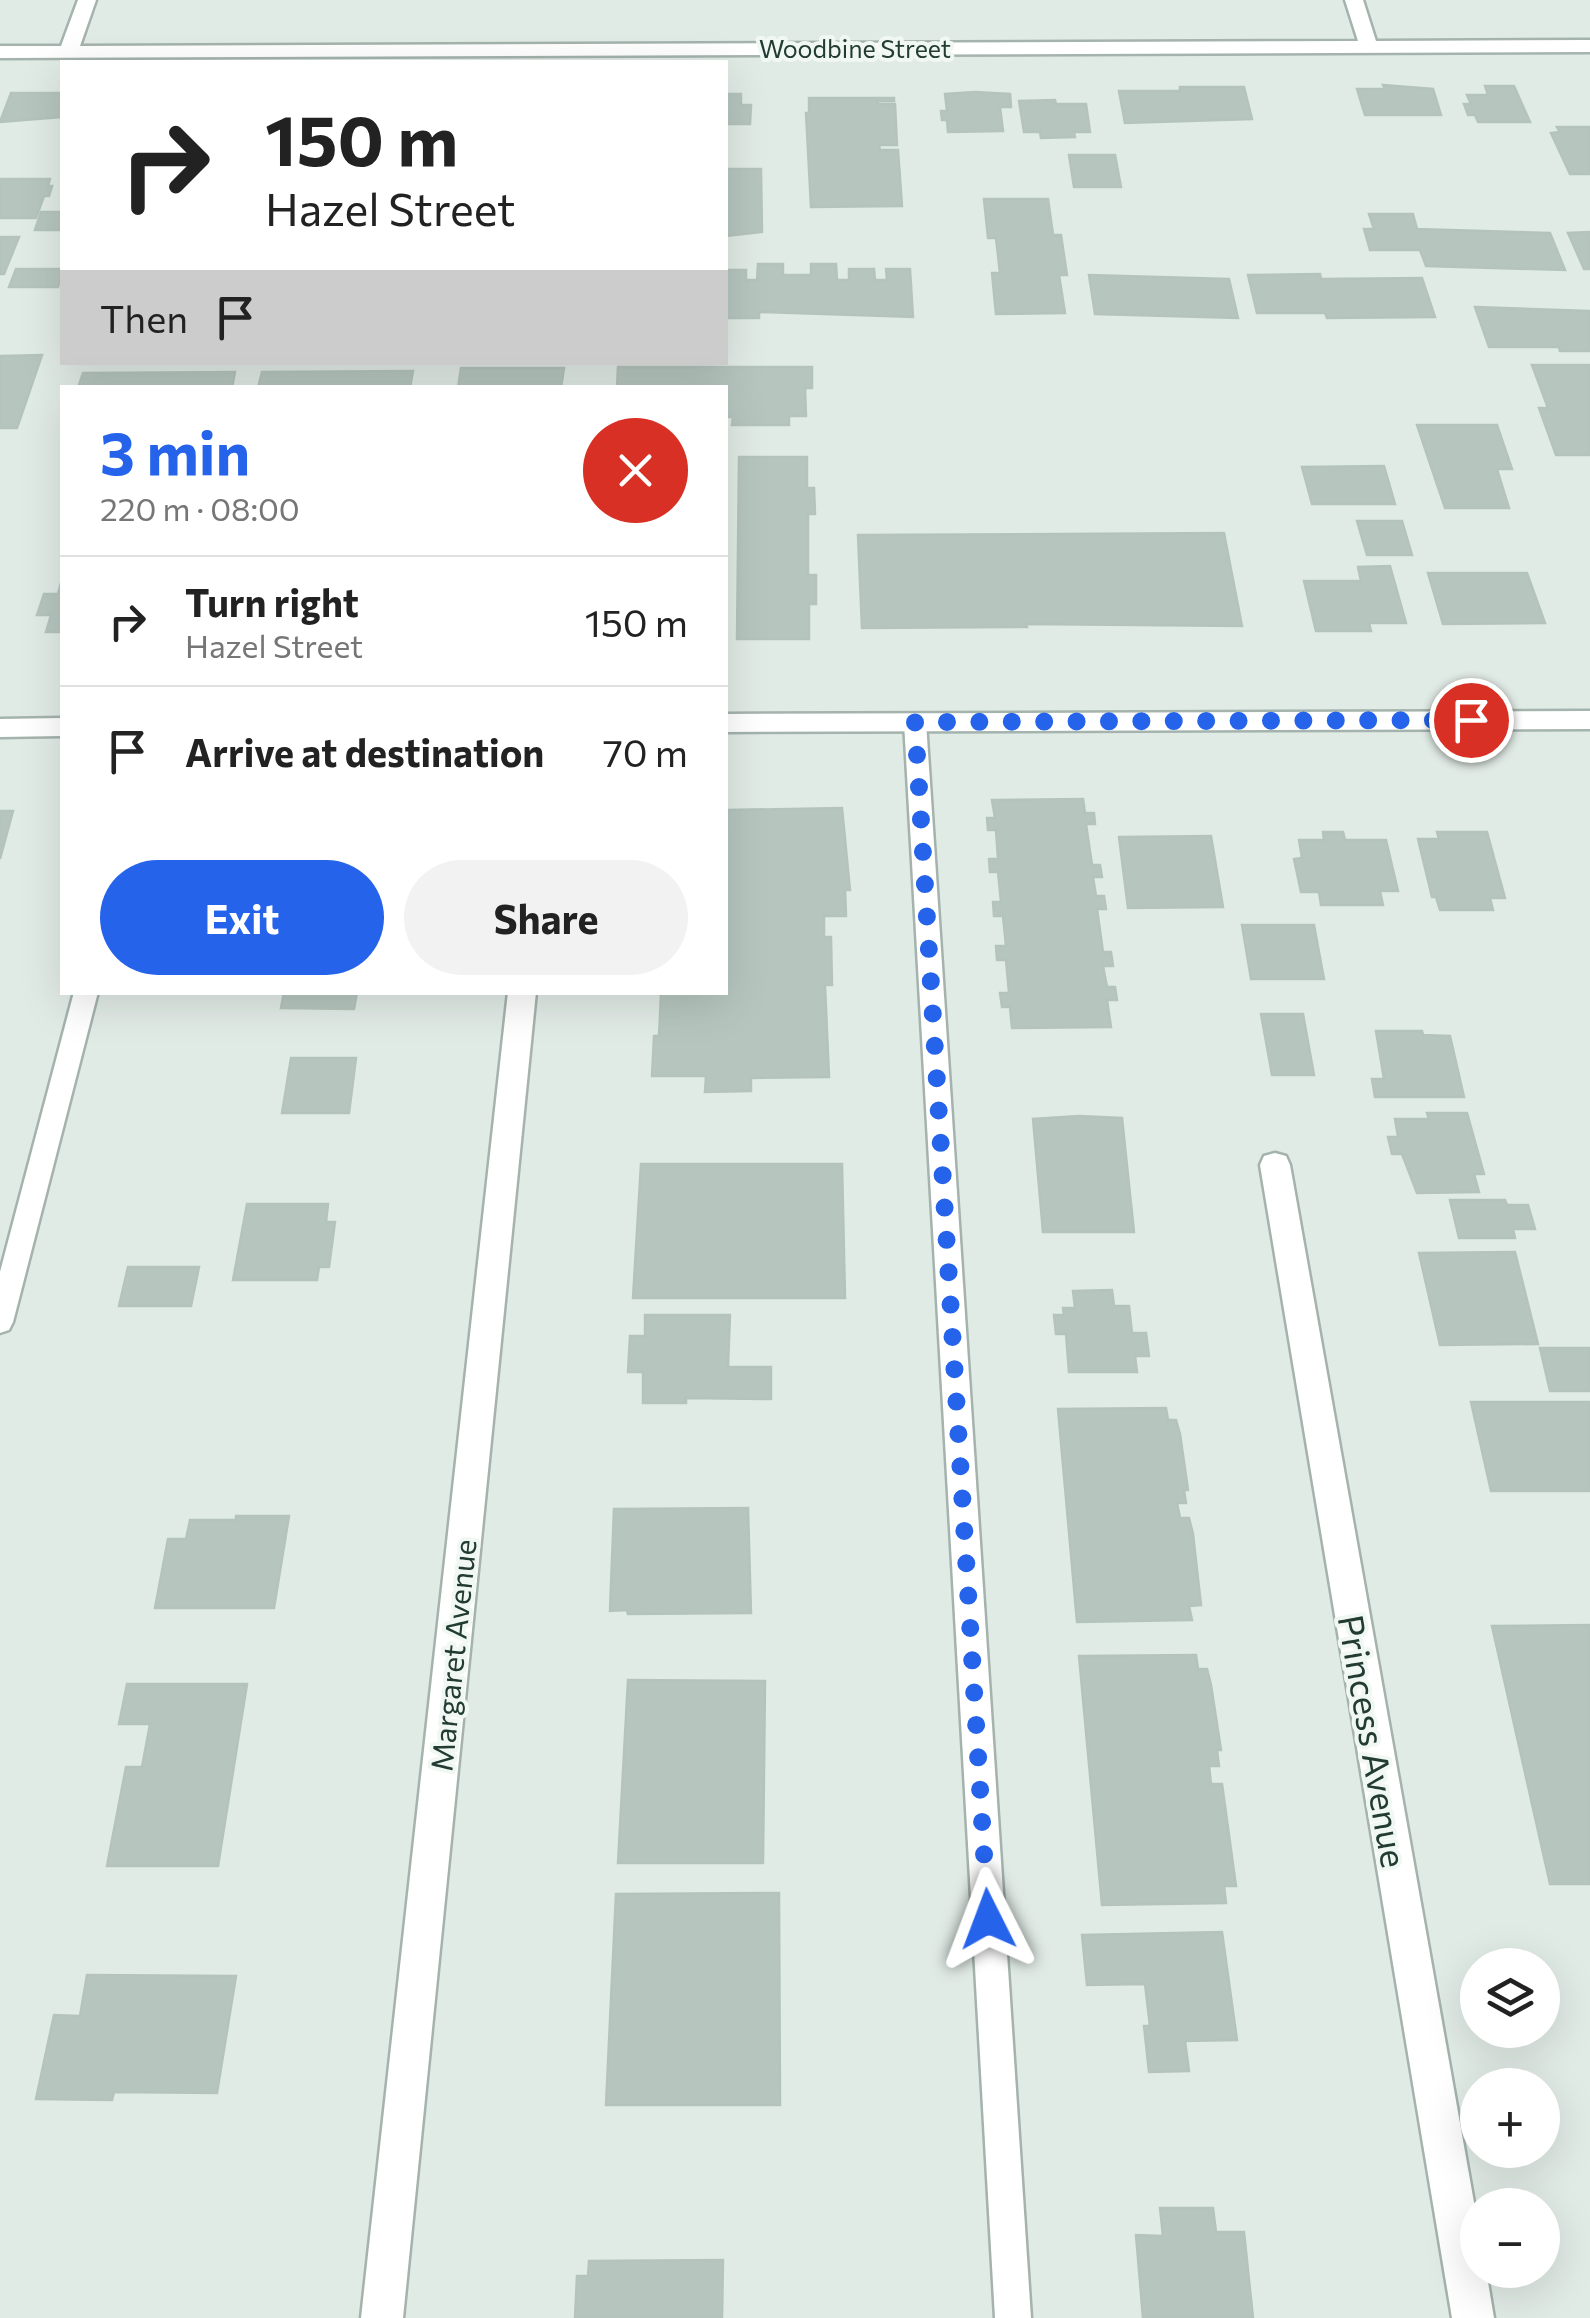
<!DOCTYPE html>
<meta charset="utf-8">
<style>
:root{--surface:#fff;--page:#f2f2f2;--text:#222;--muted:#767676;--line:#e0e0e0;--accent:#2563eb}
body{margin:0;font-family:Commissioner,sans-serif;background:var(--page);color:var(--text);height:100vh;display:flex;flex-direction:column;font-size:38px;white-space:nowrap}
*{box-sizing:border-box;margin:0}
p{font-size:32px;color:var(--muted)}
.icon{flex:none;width:55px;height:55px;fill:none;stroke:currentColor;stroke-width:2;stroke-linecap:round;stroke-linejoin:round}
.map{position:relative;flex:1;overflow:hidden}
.details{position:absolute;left:60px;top:385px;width:668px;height:610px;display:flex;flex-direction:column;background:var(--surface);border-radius:0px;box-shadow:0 10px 40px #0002}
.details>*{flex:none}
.hud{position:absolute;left:60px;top:60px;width:668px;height:305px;border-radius:0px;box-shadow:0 10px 40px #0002;background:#fff;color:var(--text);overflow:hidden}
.tools{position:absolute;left:1460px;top:1948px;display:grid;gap:20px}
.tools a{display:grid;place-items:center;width:100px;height:100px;border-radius:50%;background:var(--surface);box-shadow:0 10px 40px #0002;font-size:50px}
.pin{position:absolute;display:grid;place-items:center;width:85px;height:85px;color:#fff;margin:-42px;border:5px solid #fff;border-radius:50%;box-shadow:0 2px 10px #0007}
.me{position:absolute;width:110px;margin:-55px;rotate:357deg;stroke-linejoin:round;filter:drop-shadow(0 0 8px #0008)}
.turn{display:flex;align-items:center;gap:35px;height:210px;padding:0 40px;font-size:45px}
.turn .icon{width:130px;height:130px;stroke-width:2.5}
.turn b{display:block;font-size:70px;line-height:85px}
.then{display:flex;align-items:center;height:95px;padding:0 40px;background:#0003;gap:20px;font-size:38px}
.round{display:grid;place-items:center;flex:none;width:105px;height:105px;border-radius:52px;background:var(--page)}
.summary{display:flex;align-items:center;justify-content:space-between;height:170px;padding:0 40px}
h1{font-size:60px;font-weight:700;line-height:75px;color:var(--accent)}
.button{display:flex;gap:20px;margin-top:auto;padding:20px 40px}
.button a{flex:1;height:115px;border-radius:60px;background:var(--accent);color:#fff;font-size:40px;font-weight:700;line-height:115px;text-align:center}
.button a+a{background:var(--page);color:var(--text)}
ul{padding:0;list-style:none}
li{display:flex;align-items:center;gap:30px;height:130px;padding:0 40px;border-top:2px solid var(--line)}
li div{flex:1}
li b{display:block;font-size:38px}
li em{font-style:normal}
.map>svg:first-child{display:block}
.building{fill:#b6c6bf;stroke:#b4c4bd;stroke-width:2.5}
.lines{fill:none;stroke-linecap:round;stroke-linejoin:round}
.lane-casing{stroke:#a4b3ad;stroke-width:5}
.street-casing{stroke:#a4b3ad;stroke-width:5}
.lane{fill:#fff;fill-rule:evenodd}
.street{fill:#fff;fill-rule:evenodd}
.route{stroke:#2563eb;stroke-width:18;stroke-dasharray:0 32.4}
.labels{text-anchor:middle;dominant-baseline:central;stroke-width:8;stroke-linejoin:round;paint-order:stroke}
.far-street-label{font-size:25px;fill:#223b33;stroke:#f1f8f4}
.street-label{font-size:30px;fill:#223b33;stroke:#f1f8f4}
.near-street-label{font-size:35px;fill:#223b33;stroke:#f1f8f4}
</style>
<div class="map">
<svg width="1590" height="2318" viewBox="0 0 1590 2318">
<rect width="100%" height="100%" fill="#e1ebe6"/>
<!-- building -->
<g class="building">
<polygon points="1383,85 1433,89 1441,115 1365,115 1357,89 1385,89"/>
<polygon points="1485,86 1514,86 1530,122 1478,122 1475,115 1468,115 1464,104 1471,104 1467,95 1488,95"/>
<polygon points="1180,87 1244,87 1252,119 1125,123 1119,91 1180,91"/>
<polygon points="725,89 726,94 741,94 741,105 751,105 750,124 725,124"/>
<polygon points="975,92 1010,94 1011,107 1000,107 1003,131 948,132 947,120 942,120 941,111 947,111 945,94"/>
<polygon points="11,93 62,93 61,117 0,122"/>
<polygon points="809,98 894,98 894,101 877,101 878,104 895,104 897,145 879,145 880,150 898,150 902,206 811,207 806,113 809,113"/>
<polygon points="1055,100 1056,104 1086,104 1090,132 1074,132 1075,137 1041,138 1040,132 1024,132 1019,101"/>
<polygon points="1557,127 1590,127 1590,174 1570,174 1551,133 1560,132"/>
<polygon points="1069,155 1115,155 1121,187 1074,187"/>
<polygon points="725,169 761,169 762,232 725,236"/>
<polygon points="0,179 50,179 48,186 52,186 49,196 44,196 36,218 0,218"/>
<polygon points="984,199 1048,199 1053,235 1061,235 1067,275 1059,275 1065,313 996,314 992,273 1000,273 996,238 988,238"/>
<polygon points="41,212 62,212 62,230 35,230"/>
<polygon points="1369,214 1413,214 1417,229 1550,233 1565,270 1426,266 1420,250 1370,250 1364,229 1374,229"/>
<polygon points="1590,232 1590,269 1584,269 1568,233"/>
<polygon points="0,237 19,237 4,274 0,274"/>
<polygon points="758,264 783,264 783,275 811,275 811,264 836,264 837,280 849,280 849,269 874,269 875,280 887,280 886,269 910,269 913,317 759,312 759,318 725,318 725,270 746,270 746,280 757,280"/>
<polygon points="16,269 62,269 62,275 58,287 9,287"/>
<polygon points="1320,274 1321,279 1422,278 1435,317 1327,318 1325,313 1257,313 1248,275"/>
<polygon points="1089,275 1229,279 1238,318 1095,314"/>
<polygon points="1475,307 1590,311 1590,351 1560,351 1559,347 1489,347"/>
<polygon points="42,355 17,428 0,428 0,356"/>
<polygon points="1532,365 1590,365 1590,455 1556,455 1539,408 1548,408"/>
<polygon points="618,367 812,367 812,388 805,388 806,416 789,416 789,425 732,425 733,417 725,417 725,388 617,388"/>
<polygon points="461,368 564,368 561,388 458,388"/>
<polygon points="413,371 410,388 258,388 262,372"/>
<polygon points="235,372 232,388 78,388 83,373"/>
<polygon points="1417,425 1497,425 1512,469 1497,469 1509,508 1445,508"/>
<polygon points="739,457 807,457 807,488 814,488 815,514 808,514 808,575 816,575 816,604 809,604 809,639 737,639"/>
<polygon points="1384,466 1395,504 1312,504 1302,467"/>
<polygon points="1357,521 1402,521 1412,555 1367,555"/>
<polygon points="1224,533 1242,626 1026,624 1027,627 862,628 858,535"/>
<polygon points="1390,566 1406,623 1369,623 1371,631 1316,631 1304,581 1361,581 1358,567"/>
<polygon points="1428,573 1527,573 1545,623 1443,624"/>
<polygon points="62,579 62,632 46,632 51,615 37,615 44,594 58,594"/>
<polygon points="1083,799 1085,813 1094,813 1095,824 1086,824 1092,865 1100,865 1102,877 1093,877 1096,896 1104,896 1106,909 1097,909 1103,952 1111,952 1113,966 1103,966 1107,987 1115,987 1117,1000 1107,1000 1111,1027 1012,1028 1010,1007 1002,1007 1000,993 1009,993 1006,960 997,960 996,946 1006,946 1003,916 994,916 993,902 1001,902 998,872 990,872 989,859 998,859 996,830 988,830 987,818 995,818 992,800"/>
<polygon points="842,808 850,890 845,890 846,916 824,916 824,937 831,937 832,985 825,985 829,1077 751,1078 751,1091 705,1092 706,1076 652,1076 654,1036 659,1036 661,995 656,992 725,992 727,810"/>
<polygon points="0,811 13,811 0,859"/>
<polygon points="1323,832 1343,832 1345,840 1386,840 1398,891 1380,891 1383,905 1321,905 1319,892 1301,892 1294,859 1302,858 1299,840 1324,840"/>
<polygon points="1437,832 1487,832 1505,898 1490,898 1493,910 1440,910 1436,897 1432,897 1418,839 1439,839"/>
<polygon points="1211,836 1223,907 1128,908 1119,837"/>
<polygon points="1242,925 1314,925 1324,979 1251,979"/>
<polygon points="284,992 357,992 354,1009 281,1008"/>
<polygon points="1261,1014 1303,1014 1314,1075 1272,1075"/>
<polygon points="1376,1031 1422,1031 1423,1035 1450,1036 1464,1097 1375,1097 1372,1079 1384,1079"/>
<polygon points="291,1058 356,1058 349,1113 282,1113"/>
<polygon points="1427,1113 1467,1113 1484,1174 1474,1174 1479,1192 1417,1193 1402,1154 1392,1154 1388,1137 1398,1137 1395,1119 1429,1119"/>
<polygon points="1079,1116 1122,1118 1134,1232 1043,1232 1033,1119"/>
<polygon points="641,1164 842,1164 845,1298 633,1298"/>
<polygon points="1450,1200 1505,1200 1507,1205 1528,1205 1535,1229 1513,1229 1515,1238 1459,1238"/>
<polygon points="247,1204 328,1204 326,1222 335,1222 329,1267 319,1267 317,1280 233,1280"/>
<polygon points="1515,1252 1538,1344 1440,1345 1419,1253"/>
<polygon points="128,1267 199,1267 191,1306 119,1306"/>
<polygon points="1112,1290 1114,1306 1129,1306 1132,1333 1146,1333 1149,1356 1135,1356 1137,1372 1069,1372 1066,1334 1056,1334 1054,1315 1064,1315 1063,1308 1075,1308 1073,1291"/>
<polygon points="645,1315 730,1315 728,1367 771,1367 771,1399 686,1398 686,1403 643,1403 643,1372 628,1372 630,1336 645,1336"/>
<polygon points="1540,1348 1590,1348 1590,1391 1550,1391"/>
<polygon points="1471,1402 1590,1402 1590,1491 1491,1491"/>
<polygon points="1166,1408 1168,1420 1176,1420 1180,1434 1188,1490 1184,1490 1186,1503 1177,1503 1180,1518 1189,1518 1193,1534 1201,1605 1189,1606 1192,1620 1077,1622 1058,1409"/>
<polygon points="748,1508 751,1613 628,1614 627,1610 610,1611 614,1509"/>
<polygon points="236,1516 289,1516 274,1608 155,1608 168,1539 186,1539 190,1520 236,1520"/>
<polygon points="1590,1625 1590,1884 1550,1884 1492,1626"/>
<polygon points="1196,1655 1198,1669 1207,1669 1211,1685 1221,1750 1217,1750 1219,1766 1209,1766 1211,1784 1222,1784 1236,1886 1224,1886 1226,1903 1102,1905 1079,1656"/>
<polygon points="628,1680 765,1681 763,1863 618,1863"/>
<polygon points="127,1684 247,1684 218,1866 107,1866 126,1767 142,1767 150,1724 119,1724"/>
<polygon points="779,1893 780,2105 606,2105 616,1894"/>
<polygon points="1222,1932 1237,2040 1185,2041 1189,2071 1149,2072 1144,2026 1150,2026 1145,1984 1087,1985 1082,1935"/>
<polygon points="87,1975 236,1976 217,2093 114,2092 112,2100 36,2099 54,2015 80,2016"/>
<polygon points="1160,2208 1213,2208 1216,2232 1244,2232 1253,2318 1143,2318 1136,2235 1163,2236"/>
<polygon points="723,2260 722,2318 575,2318 577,2276 588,2276 589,2261"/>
</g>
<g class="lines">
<!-- lane casing -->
<g class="lane-casing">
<g id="lane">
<polygon points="915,715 926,722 1031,2318 995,2318 904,722"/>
<polygon points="74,992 98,992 13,1322 9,1330 0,1333 0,1272"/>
</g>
</g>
<!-- street casing -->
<g class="street-casing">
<g id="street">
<polygon points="78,0 96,0 80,46 1358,41 1345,0 1363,0 1376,41 1590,40 1590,52 0,58 0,46 61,46"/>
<polygon points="1590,711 1590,729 725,732 725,714"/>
<polygon points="62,718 62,736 0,737 0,719"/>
<polygon points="508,992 536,992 403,2318 361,2318"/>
<polygon points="1275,1153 1286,1156 1290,1165 1478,2225 1478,2270 1486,2270 1494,2318 1452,2318 1260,1165 1264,1156"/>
</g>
</g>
<!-- lane -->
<use href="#lane" class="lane"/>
<!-- street -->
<use href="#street" class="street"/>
</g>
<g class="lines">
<!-- route -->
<polyline class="route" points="988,1919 915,722 1471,720"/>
</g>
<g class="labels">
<!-- far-street labels -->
<g class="far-street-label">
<text x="855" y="48">Woodbine Street</text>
</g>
<!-- street labels -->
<g class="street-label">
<text transform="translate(452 1655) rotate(-84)">Margaret Avenue</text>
</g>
<!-- near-street labels -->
<g class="near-street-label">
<text transform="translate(1374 1741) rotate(80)">Princess Avenue</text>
</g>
</g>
</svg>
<div class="tools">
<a><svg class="icon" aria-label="layers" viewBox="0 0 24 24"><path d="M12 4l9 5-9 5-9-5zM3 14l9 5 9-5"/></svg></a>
<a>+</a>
<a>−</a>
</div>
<div class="pin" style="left:1471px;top:720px;background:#d93025"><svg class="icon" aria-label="arrive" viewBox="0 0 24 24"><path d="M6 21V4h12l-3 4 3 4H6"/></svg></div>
<svg class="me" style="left:988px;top:1919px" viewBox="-20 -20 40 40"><path d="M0-17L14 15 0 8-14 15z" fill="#2563eb" stroke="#fff" stroke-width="4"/></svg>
<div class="hud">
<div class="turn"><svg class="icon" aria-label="right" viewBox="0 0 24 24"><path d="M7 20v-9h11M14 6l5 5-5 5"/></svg><div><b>150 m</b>Hazel Street</div></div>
<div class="then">Then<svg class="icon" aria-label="arrive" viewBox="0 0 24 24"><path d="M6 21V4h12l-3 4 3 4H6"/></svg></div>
</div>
<section class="details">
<div class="summary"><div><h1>3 min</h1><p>220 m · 08:00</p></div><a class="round" style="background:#d93025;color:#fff"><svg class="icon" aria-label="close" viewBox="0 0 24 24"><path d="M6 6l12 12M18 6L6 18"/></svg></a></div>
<ul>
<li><svg class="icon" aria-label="right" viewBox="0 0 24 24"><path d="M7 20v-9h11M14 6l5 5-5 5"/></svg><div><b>Turn right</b><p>Hazel Street</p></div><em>150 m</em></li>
<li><svg class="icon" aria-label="arrive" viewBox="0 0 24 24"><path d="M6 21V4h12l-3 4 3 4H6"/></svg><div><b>Arrive at destination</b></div><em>70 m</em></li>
</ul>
<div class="button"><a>Exit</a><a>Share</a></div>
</section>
</div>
